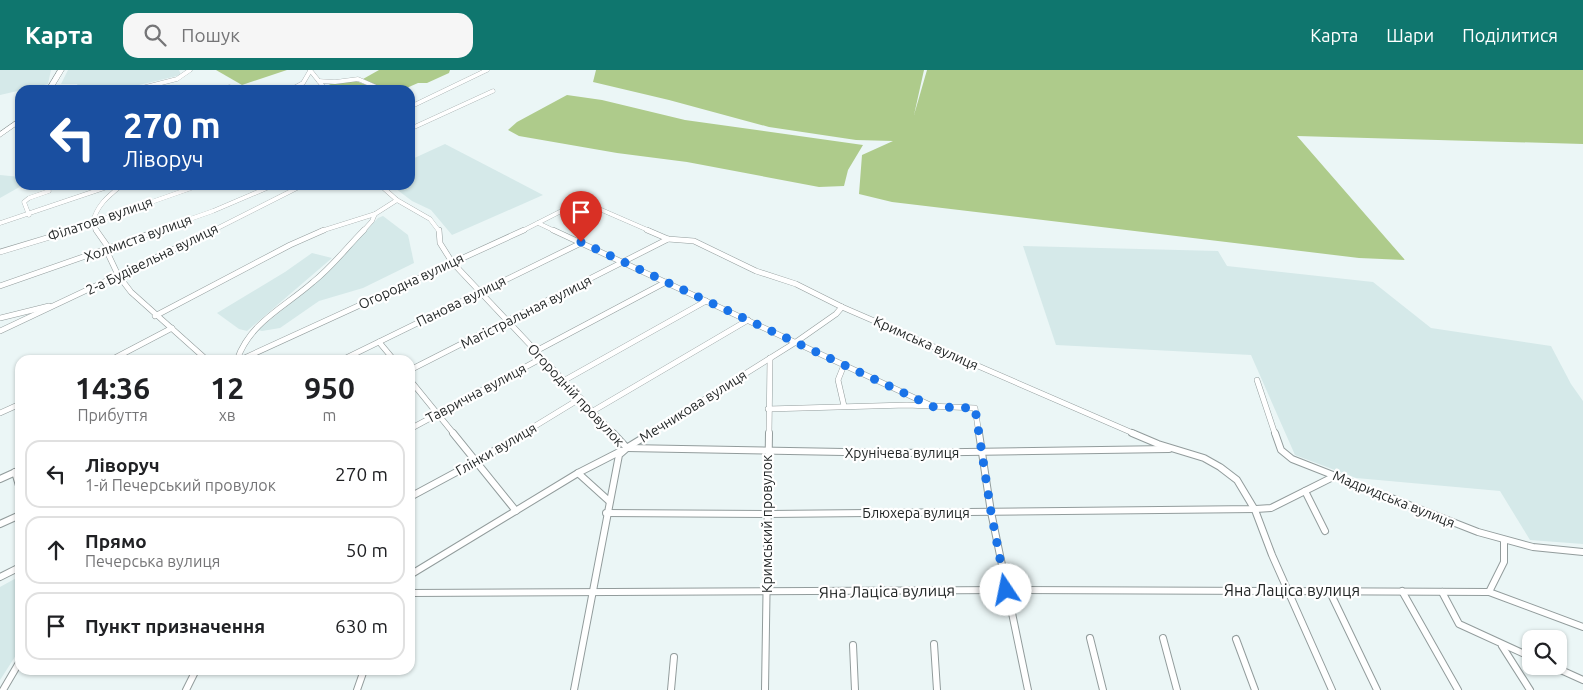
<!DOCTYPE html>
<html lang="uk">
<meta charset="utf-8">
<style>
:root{--surface:#fff;--page:#f6f6f6;--text:#202124;--muted:#757577;--line:#e0e0e0;--accent:#0f766e}
body{margin:0;font-family:Ubuntu,sans-serif;background:var(--page);color:var(--text);height:100vh;display:flex;flex-direction:column;font-size:19px;white-space:nowrap}
*{box-sizing:border-box;margin:0}
p{font-size:16px;color:var(--muted)}
.icon{flex:none;width:28px;height:28px;fill:none;stroke:currentColor;stroke-width:2;stroke-linecap:round;stroke-linejoin:round}
.map{position:relative;flex:1;overflow:hidden}
.sheet{position:absolute;left:15px;top:285px;width:400px;height:320px;display:flex;flex-direction:column;background:var(--surface);border-radius:15px;box-shadow:0 1px 4px #0004}
.sheet>*{flex:none}
.top-card{position:absolute;left:15px;top:15px;width:400px;height:105px;border-radius:15px;box-shadow:0 1px 4px #0004;background:#1a4fa0;color:#fff;overflow:hidden}
.tools{position:absolute;left:1522px;top:560px;display:grid;gap:10px}
.tools a{display:grid;place-items:center;width:45px;height:45px;border-radius:10px;background:var(--surface);box-shadow:0 1px 4px #0004;font-size:25px}
.pin{position:absolute;display:grid;place-items:center;width:42px;height:42px;color:#fff;margin:-51px -21px;border-radius:50% 50% 50% 0;rotate:-45deg;box-shadow:0 0 5px #0007}
.pin .icon{rotate:45deg}
.me{position:absolute;width:55px;margin:-28px;rotate:349deg;stroke-linejoin:round;filter:drop-shadow(0 0 4px #0008)}
.turn{display:flex;align-items:center;gap:18px;height:105px;padding:0 25px;font-size:22px}
.turn .icon{width:65px;height:65px;stroke-width:2.5}
.turn b{display:block;font-size:35px;line-height:42px}
.eta{display:flex;justify-content:space-evenly;align-items:center;height:85px;text-align:center}
.eta b{font-size:30px;font-weight:700;line-height:35px}
ul{padding:0;list-style:none}
li{display:flex;align-items:center;gap:15px;height:68px;margin:0 10px 8px;padding:0 15px;border:2px solid var(--line);border-radius:15px}
li div{flex:1}
li b{display:block;font-size:19px}
li em{font-style:normal}
header{display:flex;align-items:center;gap:30px;box-sizing:border-box;height:70px;padding:0 25px;background:var(--accent);color:#fff}
header strong{font-size:24px}
nav{display:flex;gap:28px;margin-inline-start:auto;font-size:18px}
.search{width:350px;height:45px;background:var(--page);display:flex;align-items:center;gap:12px;box-sizing:border-box;padding:0 18px;border-radius:15px;color:var(--muted);font-size:19px}
.map>svg:first-child{display:block}
.built{fill:#d5e9e9}
.green{fill:#aecb8b}
.lines{fill:none;stroke-linecap:round;stroke-linejoin:round}
.minor-far2-casing{stroke:#929c9c;stroke-width:4.5}
.minor-far1-casing{stroke:#929c9c;stroke-width:6}
.minor-casing{stroke:#929c9c;stroke-width:8}
.primary-casing{stroke:#929c9c;stroke-width:1}
.minor-far2{stroke:#fff;stroke-width:4}
.minor-far1{stroke:#fff;stroke-width:5}
.minor{stroke:#fff;stroke-width:6}
.primary{fill:#fff;fill-rule:evenodd}
.route{stroke:#1a73e8;stroke-width:9;stroke-dasharray:0 16.2}
.labels{text-anchor:middle;dominant-baseline:central;stroke-width:4.5;stroke-linejoin:round;paint-order:stroke}
.street-label{font-size:14px;fill:#242828;stroke:#fff}
.near-street-label{font-size:16px;fill:#242828;stroke:#fff}
</style>
<header>
<strong>Карта</strong>
<div class="search"><svg class="icon" aria-label="search" viewBox="0 0 24 24"><circle cx="10" cy="10" r="6"/><path d="M15 15l6 6"/></svg>Пошук</div>
<nav><a>Карта</a><a>Шари</a><a>Поділитися</a></nav>
</header>
<div class="map">
<svg width="1583" height="620" viewBox="0 0 1583 620">
<rect width="100%" height="100%" fill="#ebf6f6"/>
<!-- built -->
<g class="built">
<polygon points="0,0 51,0 48,14 0,25"/>
<polygon points="68,0 179,0 181,5 118,20 80,20 77,14 61,14"/>
<polygon points="445,74 543,125 452,165 431,140 412,131 391,115 410,115 410,90"/>
<polygon points="0,105 20,107 20,115 23,115 0,128"/>
<polygon points="383,146 408,165 414,193 363,218 319,231 280,258 262,261 258,260 319,210 378,148"/>
<polygon points="1023,176 1218,181 1227,196 1373,212 1431,258 1551,276 1571,314 1583,331 1583,474 1530,470 1500,421 1356,408 1295,385 1251,285 1056,275"/>
<polygon points="312,183 332,188 247,261 239,259 217,243 285,202"/>
<polygon points="20,506 20,579 0,610 0,517"/>
</g>
<!-- green -->
<g class="green">
<polygon points="216,0 287,0 242,15"/>
<polygon points="379,0 450,0 449,3 427,13 418,13 402,20 388,20 363,9"/>
<polygon points="596,0 924,0 914,45 927,0 1583,0 1583,74 1297,66 1405,190 1359,188 892,132 859,124 862,85 893,71 856,70 769,57 669,30 593,12"/>
<polygon points="356,11 377,19 317,20 333,13"/>
<polygon points="567,25 602,30 685,50 863,75 848,100 844,116 819,117 687,92 617,83 519,66 508,60 517,52"/>
</g>
<g class="lines">
<!-- minor-far2 casing -->
<g class="minor-far2-casing">
<g id="minor-far2">
<polyline points="310,0 326,20"/>
<polyline points="319,11 335,12 358,9 383,20"/>
<polyline points="134,20 177,9 190,0"/>
<polyline points="225,20 229,17 248,20"/>
<polyline points="290,20 303,13 310,1"/>
<polyline points="410,37 487,0"/>
<polyline points="410,59 493,21"/>
<polyline points="380,115 397,130 430,149 439,161"/>
<polyline points="29,145 24,132 29,128 49,121"/>
<polyline points="0,153 113,115"/>
<polyline points="538,153 555,161"/>
<polyline points="69,161 200,115"/>
<path d="M97,161L92,154C97,135 107,127 122,115"/>
<polyline points="156,161 213,141 274,115"/>
<polyline points="212,161 303,115"/>
<polyline points="321,161 375,144"/>
<polyline points="363,161 372,151 375,144 397,130"/>
<polyline points="522,161 581,131 650,161"/>
</g>
</g>
<!-- minor-far1 casing -->
<g class="minor-far1-casing">
<g id="minor-far1">
<polyline points="96,160 108,177 109,186 118,205 131,222 207,290"/>
<polyline points="439,160 440,173 452,192 614,364"/>
<polyline points="553,160 930,335"/>
<polyline points="647,160 668,169 694,171 756,201 796,214 842,237 1135,364"/>
<polyline points="0,182 73,160"/>
<polyline points="0,216 160,160"/>
<polyline points="155,246 290,175 324,160"/>
<polyline points="0,248 49,236"/>
<polyline points="0,261 214,160"/>
<polyline points="379,272 394,290"/>
<polyline points="536,281 666,212"/>
<polyline points="111,290 172,258"/>
<path d="M237,290C250,252 285,237 313,212C332,197 347,177 364,160"/>
<polyline points="240,290 524,160"/>
<polyline points="342,290 581,173"/>
<polyline points="844,295 838,310 844,336"/>
<polyline points="410,300 668,169"/>
<polyline points="410,310 454,364"/>
<polyline points="565,310 706,231"/>
<polyline points="1257,310 1275,364"/>
<polyline points="768,339 907,335 975,338 979,364"/>
<polyline points="593,341 748,250"/>
<polyline points="0,343 20,334"/>
<polyline points="410,359 542,288"/>
<polyline points="522,364 581,328"/>
<polyline points="649,364 796,272 836,244 842,237"/>
<polyline points="769,364 770,288"/>
</g>
</g>
<!-- minor casing -->
<g class="minor-casing">
<g id="minor">
<polyline points="453,363 516,441"/>
<polyline points="979,363 991,442 1028,620"/>
<polyline points="1132,363 1158,374 1204,388 1220,397 1237,410 1255,440 1272,485 1332,620"/>
<polyline points="1275,363 1281,380 1292,389 1478,462 1533,477 1583,482"/>
<polyline points="628,377 651,363"/>
<polyline points="627,378 898,383 1169,379"/>
<polyline points="15,402 20,419"/>
<polyline points="578,403 609,431"/>
<polyline points="0,409 20,400"/>
<polyline points="1305,421 1325,461"/>
<polyline points="410,427 475,392 524,363"/>
<polyline points="606,443 769,444 1256,439 1271,438 1335,406"/>
<polyline points="0,454 20,445"/>
<polyline points="410,505 578,403 621,381"/>
<polyline points="0,507 20,497"/>
<polyline points="1329,520 1377,620"/>
<polyline points="1402,521 1458,620"/>
<polyline points="1442,522 1459,554 1531,587"/>
<polyline points="1489,522 1583,557"/>
<polyline points="410,523 1006,520 1489,522 1504,492 1504,470"/>
<polyline points="1090,568 1103,620"/>
<polyline points="1163,568 1177,620"/>
<polyline points="1236,569 1255,620"/>
<polyline points="934,574 937,620"/>
<polyline points="853,575 855,620"/>
<polyline points="1502,576 1530,620"/>
<polyline points="1552,596 1583,610"/>
<polyline points="3,620 20,591"/>
<polyline points="186,620 196,600"/>
<polyline points="357,620 364,600"/>
<polyline points="574,620 619,385 627,378 613,363"/>
<polyline points="671,620 674,587"/>
<polyline points="765,620 769,363"/>
</g>
</g>
<!-- primary casing -->
<g class="primary-casing">
<g id="primary">
<polygon points="58,0 64,0 52,20 46,20"/>
<polygon points="20,48 20,53 0,67 0,62"/>
</g>
</g>
<!-- minor-far2 -->
<use href="#minor-far2" class="minor-far2"/>
<!-- minor-far1 -->
<use href="#minor-far1" class="minor-far1"/>
<!-- minor -->
<use href="#minor" class="minor"/>
<!-- primary -->
<use href="#primary" class="primary"/>
</g>
<g class="lines">
<!-- route -->
<polyline class="route" points="581,172 934,337 975,338 991,442 1006,520"/>
</g>
<g class="labels">
<!-- street labels -->
<g class="street-label">
<text transform="translate(100 149) rotate(-19)">Філатова вулиця</text>
<text transform="translate(138 168) rotate(-20)">Холмиста вулиця</text>
<text transform="translate(152 189) rotate(-26)">2-а Будівельна вулиця</text>
<text transform="translate(411 211) rotate(-25)">Огородна вулиця</text>
<text transform="translate(461 231) rotate(-26)">Панова вулиця</text>
<text transform="translate(526 242) rotate(-27)">Магістральная вулиця</text>
<text transform="translate(926 273) rotate(24)">Кримська вулиця</text>
<text transform="translate(476 323) rotate(-28)">Таврична вулиця</text>
<text transform="translate(576 325) rotate(47)">Огородній провулок</text>
<text transform="translate(693 336) rotate(-32)">Мечникова вулиця</text>
<text transform="translate(496 379) rotate(-30)">Глінки вулиця</text>
<text x="902" y="383">Хрунічева вулиця</text>
<text transform="translate(1394 429) rotate(22)">Мадридська вулиця</text>
<text x="916" y="443">Блюхера вулиця</text>
<text transform="translate(767 454) rotate(-90)">Кримський провулок</text>
</g>
<!-- near-street labels -->
<g class="near-street-label">
<text x="1292" y="520">Яна Лаціса вулиця</text>
<text transform="translate(887 521) rotate(-1)">Яна Лаціса вулиця</text>
</g>
</g>
</svg>
<div class="tools">
<a><svg class="icon" aria-label="search" viewBox="0 0 24 24"><circle cx="10" cy="10" r="6"/><path d="M15 15l6 6"/></svg></a>
</div>
<div class="pin" style="left:581px;top:172px;background:#d93025"><svg class="icon" aria-label="arrive" viewBox="0 0 24 24"><path d="M6 21V4h12l-3 4 3 4H6"/></svg></div>
<svg class="me" style="left:1006px;top:520px" viewBox="-20 -20 40 40"><circle r="19" fill="#fff"/><path d="M0-13L10 11 0 6-10 11z" fill="#1a73e8"/></svg>
<div class="top-card">
<div class="turn"><svg class="icon" aria-label="left" viewBox="0 0 24 24"><path d="M17 20v-9H6M10 6l-5 5 5 5"/></svg><div><b>270 m</b>Ліворуч</div></div>
</div>
<section class="sheet">
<div class="eta">
<div><b>14:36</b><p>Прибуття</p></div>
<div><b>12</b><p>хв</p></div>
<div><b>950</b><p>m</p></div>
</div>
<ul>
<li><svg class="icon" aria-label="left" viewBox="0 0 24 24"><path d="M17 20v-9H6M10 6l-5 5 5 5"/></svg><div><b>Ліворуч</b><p>1-й Печерський провулок</p></div><em>270 m</em></li>
<li><svg class="icon" aria-label="ahead" viewBox="0 0 24 24"><path d="M12 20V5M6 11l6-6 6 6"/></svg><div><b>Прямо</b><p>Печерська вулиця</p></div><em>50 m</em></li>
<li><svg class="icon" aria-label="arrive" viewBox="0 0 24 24"><path d="M6 21V4h12l-3 4 3 4H6"/></svg><div><b>Пункт призначення</b></div><em>630 m</em></li>
</ul>
</section>
</div>
